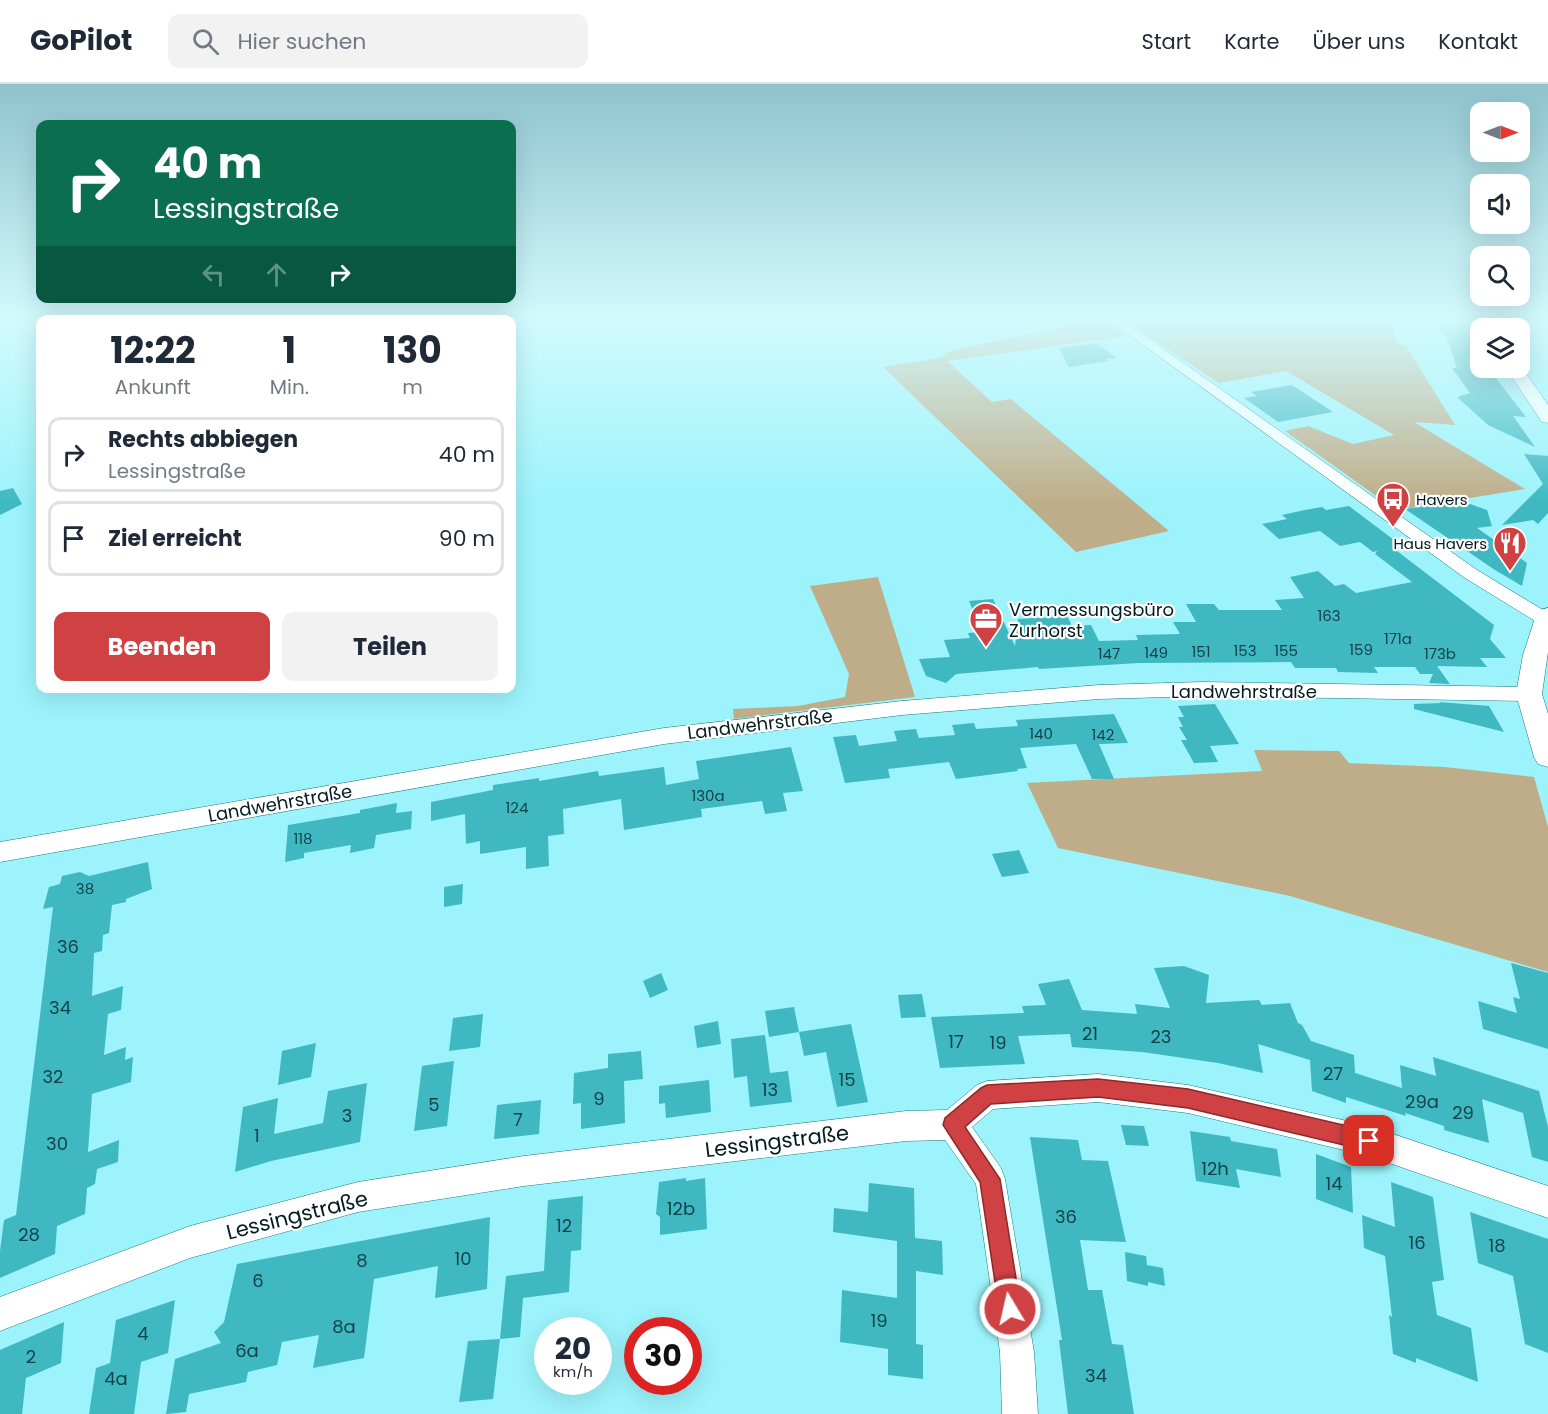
<!DOCTYPE html>
<html lang="de">
<meta charset="utf-8">
<style>
:root{--surface:#fff;--page:#f2f2f3;--text:#1f2937;--muted:#747a83;--line:#e0e1e3;--accent:#d04144}
body{margin:0;font-family:Poppins,sans-serif;background:var(--page);color:var(--text);height:100vh;display:flex;flex-direction:column;font-size:22px;white-space:nowrap}
*{box-sizing:border-box;margin:0}
p{font-size:20px;color:var(--muted)}
.icon{flex:none;width:33px;height:33px;fill:none;stroke:currentColor;stroke-width:2;stroke-linecap:round;stroke-linejoin:round}
.map{position:relative;flex:1;overflow:hidden}
.panel{position:absolute;left:36px;top:231px;width:480px;height:378px;display:flex;flex-direction:column;background:var(--surface);border-radius:12px;box-shadow:0 6px 24px #0002}
.panel>*{flex:none}
.guide{position:absolute;left:36px;top:36px;width:480px;height:183px;border-radius:12px;box-shadow:0 6px 24px #0002;background:#0b6e4f;color:#fff;overflow:hidden}
.needle{width:39px;rotate:90deg}
.tools{position:absolute;left:1470px;top:18px;display:grid;gap:12px}
.tools a{display:grid;place-items:center;width:60px;height:60px;border-radius:12px;background:var(--surface);box-shadow:0 6px 24px #0002;font-size:30px}
.speed{position:absolute;left:534px;top:1233px;display:flex;gap:12px;font-size:30px;font-weight:700;text-align:center}
.speed>*{display:grid;place-content:center;width:78px;height:78px;border-radius:50%;background:var(--surface);box-shadow:0 6px 24px #0002;line-height:1}
.speed small{font-size:15px;font-weight:400}
.speed .limit{border:9px solid #d22;background:#fff;color:#111}
.pin{position:absolute;display:grid;place-items:center;width:51px;height:51px;color:#fff;margin:-26px;border-radius:12px;box-shadow:0 3px 9px #0006}
.me{position:absolute;width:66px;margin:-33px;rotate:351deg;stroke-linejoin:round;filter:drop-shadow(0 0 4px #0008)}
.turn{display:flex;align-items:center;gap:21px;height:126px;padding:0 18px;font-size:27px}
.turn .icon{width:78px;height:78px;stroke-width:2.5}
.turn b{display:block;font-size:42px;line-height:51px}
.lanes{display:flex;align-items:center;height:57px;padding:0 18px;background:#0003;justify-content:center;gap:30px;direction:ltr}
.lanes .off{opacity:.35}
.eta{display:flex;justify-content:space-evenly;align-items:center;height:102px;text-align:center}
.eta b{font-size:36px;font-weight:700;line-height:42px}
.cta{display:flex;gap:12px;margin-top:auto;padding:12px 18px}
.cta a{flex:1;height:69px;border-radius:12px;background:var(--accent);color:#fff;font-size:24px;font-weight:700;line-height:69px;text-align:center}
.cta a+a{background:var(--page);color:var(--text)}
ul{padding:0;list-style:none}
li{display:flex;align-items:center;gap:18px;height:75px;margin:0 12px 9px;padding:0 6px;border:3px solid var(--line);border-radius:12px}
li div{flex:1}
li b{display:block;font-size:22px}
li em{font-style:normal}
header{display:flex;align-items:center;gap:36px;box-sizing:border-box;height:84px;padding:0 30px;background:var(--surface);border-bottom:2px solid var(--line)}
header strong{font-size:28px}
nav{display:flex;gap:33px;margin-inline-start:auto;font-size:21px}
.search{width:420px;height:54px;background:var(--page);display:flex;align-items:center;gap:15px;box-sizing:border-box;padding:0 21px;border-radius:12px;color:var(--muted);font-size:22px}
.map>svg:first-child{display:block}
.green{fill:#bfad89}
.building{fill:#3fb8c2}
.lines{fill:none;stroke-linecap:round;stroke-linejoin:round}
.minor-casing{stroke:#197a82;stroke-width:1}
.major-casing{stroke:#197a82;stroke-width:1}
.minor{fill:#fff;fill-rule:evenodd}
.major{fill:#fff;fill-rule:evenodd}
.route{fill:#d04144;stroke:#872a2c;stroke-width:1.5}
.labels{text-anchor:middle;dominant-baseline:central;stroke-width:4.5;stroke-linejoin:round;paint-order:stroke}
.far-poi-label{font-size:15px;fill:#031c1f;stroke:#fff;text-anchor:start}
.number-label{font-size:15px;fill:#124348}
.poi-label{font-size:18px;fill:#031c1f;stroke:#fff;text-anchor:start}
.street-label{font-size:18px;fill:#031c1f;stroke:#fff}
.near-number-label{font-size:18px;fill:#124348}
.near-street-label{font-size:21px;fill:#031c1f;stroke:#fff}
</style>
<header>
<strong>GoPilot</strong>
<div class="search"><svg class="icon" aria-label="search" viewBox="0 0 24 24"><circle cx="10" cy="10" r="6"/><path d="M15 15l6 6"/></svg>Hier suchen</div>
<nav><a>Start</a><a>Karte</a><a>Über uns</a><a>Kontakt</a></nav>
</header>
<div class="map">
<svg width="1548" height="1330" viewBox="0 0 1548 1330">
<rect width="100%" height="100%" fill="#9cf3fb"/>
<!-- green -->
<g class="green">
<polygon points="1119,233 1390,233 1396,259 1406,262 1455,341 1414,338 1525,405 1396,426 1285,347 1308,342 1353,360 1394,351 1286,287 1219,299"/>
<polygon points="1102,234 1128,252 947,277 992,318 1011,315 1169,447 1076,468 883,283 941,274 950,267"/>
<polygon points="878,493 915,613 734,635 733,625 798,622 845,613 849,590 810,502"/>
<polygon points="1254,666 1339,667 1349,679 1445,683 1534,693 1548,743 1548,888 1290,812 1058,764 1027,699 1262,687"/>
</g>
<!-- building -->
<g class="building">
<polygon points="1436,233 1466,233 1480,266 1480,284 1493,285 1498,297 1526,333 1513,332 1535,363 1488,341 1457,313 1470,309 1452,284 1457,284 1446,252 1441,250"/>
<polygon points="1097,259 1117,274 1106,275 1109,277 1069,283 1059,264"/>
<polygon points="1292,301 1333,328 1278,338 1244,314 1257,312 1251,308"/>
<polygon points="1524,370 1548,372 1548,429 1538,440 1533,436 1502,441 1543,400"/>
<polygon points="13,404 22,420 0,431 0,407"/>
<polygon points="1446,419 1451,423 1470,420 1487,426 1492,442 1477,444 1527,479 1522,502 1495,486 1405,425"/>
<polygon points="1349,422 1402,462 1393,464 1494,541 1490,555 1506,574 1480,574 1487,583 1437,582 1450,600 1429,599 1433,590 1420,590 1415,583 1374,583 1378,589 1338,588 1336,584 1295,584 1291,578 1139,579 1039,585 1038,583 956,590 946,599 926,592 919,575 950,573 944,556 970,554 968,549 982,548 969,517 993,515 1015,562 1018,535 1067,532 1072,542 1091,541 1099,557 1138,556 1136,551 1180,550 1173,538 1196,538 1186,520 1214,520 1219,526 1282,526 1275,516 1304,514 1290,493 1318,487 1335,502 1344,500 1356,509 1412,498 1375,470 1377,467 1373,468 1360,458 1340,462 1320,447 1279,455 1262,440 1287,435 1282,431 1305,426 1322,423 1326,426"/>
<polygon points="1439,618 1489,622 1504,648 1414,625 1414,620 1441,619"/>
<polygon points="1215,620 1239,660 1210,662 1218,678 1194,679 1181,656 1187,656 1179,643 1183,643 1178,633 1184,633 1178,622"/>
<polygon points="1114,630 1128,659 1099,660 1114,695 1092,695 1076,660 1020,664 1027,684 1017,685 1018,687 956,695 949,678 888,685 890,694 845,699 833,653 856,651 859,662 897,657 894,647 916,645 919,654 955,651 952,641 974,639 976,645 1018,642 1016,636"/>
<polygon points="791,663 803,707 783,709 787,727 765,730 762,717 701,725 702,733 624,746 621,715 563,725 564,750 548,752 549,782 526,785 526,763 480,770 480,757 466,760 465,730 431,737 431,718 493,706 493,701 539,694 539,697 598,687 599,692 664,683 666,701 699,695 696,677"/>
<polygon points="397,719 396,729 412,727 411,745 376,751 374,764 350,769 351,761 304,769 304,774 285,778 288,741 360,729 360,726"/>
<polygon points="1019,766 1029,789 1002,793 992,770"/>
<polygon points="148,778 152,805 126,815 126,818 112,821 109,849 103,851 102,867 94,869 92,912 123,902 121,926 108,930 104,971 126,963 125,976 133,973 131,998 92,1010 88,1068 119,1056 118,1078 97,1085 95,1100 87,1104 85,1130 57,1142 55,1170 0,1194 0,1167 4,1136 16,1131 53,823 43,825 49,803 60,800 62,792 80,788 89,792"/>
<polygon points="463,800 462,820 444,823 444,803"/>
<polygon points="1511,879 1548,889 1548,965 1483,945 1478,917 1517,929 1513,913 1520,915"/>
<polygon points="1184,882 1209,891 1206,919 1259,916 1262,921 1290,919 1298,939 1302,941 1311,957 1354,971 1355,989 1402,1004 1400,981 1436,992 1433,973 1539,1007 1548,1043 1548,1078 1532,1073 1523,1029 1482,1015 1489,1059 1444,1046 1444,1042 1405,1029 1406,1032 1346,1013 1346,1019 1312,1007 1310,976 1258,960 1263,989 1218,979 1142,968 1072,963 1070,950 1018,952 1025,980 940,984 931,933 1024,929 1022,922 1046,921 1038,900 1069,895 1082,926 1137,930 1135,920 1170,924 1154,884"/>
<polygon points="661,889 668,906 650,914 643,897"/>
<polygon points="922,910 926,933 901,934 898,911"/>
<polygon points="794,923 799,948 769,953 765,927"/>
<polygon points="483,930 480,963 449,967 453,934"/>
<polygon points="718,937 721,960 697,964 694,942"/>
<polygon points="851,940 868,1018 837,1023 826,968 804,972 799,948"/>
<polygon points="765,951 770,989 788,987 792,1018 750,1023 747,992 734,994 731,955"/>
<polygon points="316,959 311,993 278,1001 282,967"/>
<polygon points="641,967 643,995 624,997 625,1039 581,1045 581,1019 573,1020 574,989 608,984 608,970"/>
<polygon points="454,977 447,1042 414,1047 422,982"/>
<polygon points="709,996 711,1028 666,1034 665,1019 659,1020 659,1002"/>
<polygon points="367,999 360,1058 271,1077 235,1088 243,1023 278,1014 274,1050 323,1039 328,1007"/>
<polygon points="541,1016 539,1050 494,1055 497,1021"/>
<polygon points="1121,1041 1144,1042 1149,1062 1126,1061"/>
<polygon points="1190,1047 1230,1053 1231,1057 1277,1065 1281,1093 1236,1085 1240,1104 1196,1097"/>
<polygon points="1030,1053 1078,1056 1082,1076 1108,1077 1126,1158 1080,1156 1088,1206 1102,1206 1112,1260 1123,1261 1134,1330 1068,1330 1059,1256 1062,1256"/>
<polygon points="1316,1070 1351,1083 1353,1129 1316,1115"/>
<polygon points="686,1094 686,1097 705,1094 707,1145 660,1151 660,1133 656,1130 659,1098"/>
<polygon points="1391,1098 1433,1113 1444,1196 1432,1198 1437,1231 1471,1244 1478,1298 1416,1274 1416,1279 1393,1270 1389,1231 1392,1233 1385,1172 1364,1164 1362,1131 1395,1143"/>
<polygon points="869,1099 914,1104 915,1154 942,1157 943,1191 916,1187 916,1260 923,1261 923,1295 888,1291 888,1265 840,1258 842,1206 897,1214 897,1157 833,1148 834,1124 868,1128"/>
<polygon points="583,1112 581,1166 571,1167 569,1208 523,1214 520,1253 500,1255 506,1192 544,1187 548,1116"/>
<polygon points="1470,1128 1548,1155 1548,1269 1525,1260 1513,1192 1478,1179"/>
<polygon points="490,1133 487,1205 435,1214 438,1182 374,1195 364,1274 313,1284 319,1251 282,1258 277,1281 248,1288 246,1298 189,1310 186,1328 166,1330 175,1275 221,1259 214,1248 224,1238 237,1180"/>
<polygon points="1125,1168 1146,1172 1147,1181 1163,1184 1165,1202 1148,1198 1148,1202 1127,1197"/>
<polygon points="175,1216 168,1269 141,1278 134,1330 89,1330 96,1284 110,1279 116,1236"/>
<polygon points="64,1238 61,1279 26,1294 22,1330 0,1330 0,1266"/>
<polygon points="500,1255 493,1315 459,1318 468,1257"/>
</g>
<g class="lines">
<!-- minor casing -->
<g class="minor-casing">
<g id="minor">
<polygon points="1105,233 1118,233 1477,486 1548,529 1548,541 1540,540 1465,494"/>
<polygon points="1202,598 1529,603 1536,605 1539,610 1536,615 1529,617 1202,612 1099,615 902,631 664,660 0,778 0,758 664,644 902,617 1099,601"/>
<polygon points="1098,990 1188,1001 1369,1042 1548,1102 1548,1134 1369,1072 1188,1029 1098,1018 993,1025 972,1043 1001,1084 1005,1095 1034,1268 1038,1330 1002,1330 1000,1268 976,1100 945,1056 906,1057 524,1102 358,1128 190,1174 0,1247 0,1213 190,1142 358,1098 524,1072 906,1027 947,1026 977,1001 987,997"/>
</g>
</g>
<!-- major casing -->
<g class="major-casing">
<g id="major">
<polygon points="1483,233 1497,233 1502,244 1488,244"/>
<polygon points="1520,281 1548,321 1548,339 1542,338 1506,284 1520,284"/>
<polygon points="1548,524 1548,568 1542,610 1548,630 1548,683 1538,680 1534,673 1516,610 1523,571 1536,531 1540,526"/>
</g>
</g>
<!-- minor -->
<use href="#minor" class="minor"/>
<!-- major -->
<use href="#major" class="major"/>
</g>
<!-- sky -->
<linearGradient id="sky" x2="0" y2="1"><stop stop-color="#8fc3ce"/><stop offset="0.56" stop-color="#d2fafd"/><stop offset="1" stop-color="#d2fafd" stop-opacity="0"/></linearGradient>
<rect width="1548" height="419" fill="url(#sky)"/>
<!-- route -->
<polygon class="route" points="1098,995 1188,1005 1369,1047 1376,1050 1379,1057 1376,1064 1369,1067 1188,1024 1098,1013 991,1020 965,1043 1000,1095 1021,1225 1018,1232 1010,1236 1002,1232 999,1225 980,1098 943,1041 945,1034 981,1004 987,1001"/>
<!-- icons -->
<defs>
<g id="bus-pin" transform="scale(1.725)"><path d="M0 17L-7.5 6A9.5 9.5 0 1 1 7.5 6Z" fill="#d04144" stroke="#fff"/><path d="M-5-6H5V4H4V6H2V4H-2V6H-4V4H-5ZM-3.5-4V0h7V-4ZM-3.5 1.2v1.5H-2V1.2ZM2 1.2v1.5H3.5V1.2Z" fill="#fff"/></g>
<g id="restaurant-pin" transform="scale(1.725)"><path d="M0 17L-7.5 6A9.5 9.5 0 1 1 7.5 6Z" fill="#d04144" stroke="#fff"/><path d="M-5-6h1v4h1v-4h1v4h1v-4h1v5L-1.5 .5V6h-2V.5L-5-1ZM5-6V6H3V1.5H1.5Q1.5-4 5-6Z" fill="#fff"/></g>
<g id="office-pin" transform="scale(1.725)"><path d="M0 17L-7.5 6A9.5 9.5 0 1 1 7.5 6Z" fill="#d04144" stroke="#fff"/><path d="M-6-3h4V-5.5h4V-3h4V5H-6ZM-1-4.5V-3h2v-1.5ZM-6 0V1H6V0Z" fill="#fff"/></g>
</defs>
<g fill-rule="evenodd">
<use href="#bus-pin" x="1393" y="415"/>
<use href="#restaurant-pin" x="1510" y="459"/>
<use href="#office-pin" x="986" y="535"/>
</g>
<g class="labels">
<!-- far-poi labels -->
<g class="far-poi-label">
<text x="1416" y="415">Havers</text>
<text x="1487" y="459" text-anchor="end">Haus Havers</text>
</g>
<!-- number labels -->
<g class="number-label">
<text x="1329" y="531">163</text>
<text x="1398" y="554">171a</text>
<text x="1361" y="565">159</text>
<text x="1245" y="566">153</text>
<text x="1286" y="566">155</text>
<text x="1201" y="567">151</text>
<text x="1156" y="568">149</text>
<text x="1109" y="569">147</text>
<text x="1440" y="569">173b</text>
<text x="1041" y="649">140</text>
<text x="1103" y="650">142</text>
<text x="708" y="711">130a</text>
<text x="517" y="723">124</text>
<text x="303" y="754">118</text>
<text x="85" y="804">38</text>
</g>
<!-- poi labels -->
<g class="poi-label">
<text x="1009" y="525">Vermessungsbüro<tspan x="1009" dy="21">Zurhorst</tspan></text>
</g>
<!-- street labels -->
<g class="street-label">
<text x="1244" y="607">Landwehrstraße</text>
<text transform="translate(760 640) rotate(-7)">Landwehrstraße</text>
<text transform="translate(280 719) rotate(-10)">Landwehrstraße</text>
</g>
<!-- near-number labels -->
<g class="near-number-label">
<text x="68" y="862">36</text>
<text x="60" y="923">34</text>
<text x="1090" y="949">21</text>
<text x="1161" y="952">23</text>
<text x="956" y="957">17</text>
<text x="998" y="958">19</text>
<text x="1333" y="989">27</text>
<text x="53" y="992">32</text>
<text x="847" y="995">15</text>
<text x="770" y="1005">13</text>
<text x="599" y="1014">9</text>
<text x="1422" y="1017">29a</text>
<text x="434" y="1020">5</text>
<text x="1463" y="1028">29</text>
<text x="347" y="1031">3</text>
<text x="518" y="1035">7</text>
<text x="257" y="1051">1</text>
<text x="57" y="1059">30</text>
<text x="1215" y="1084">12h</text>
<text x="1334" y="1099">14</text>
<text x="681" y="1124">12b</text>
<text x="1066" y="1132">36</text>
<text x="564" y="1141">12</text>
<text x="29" y="1150">28</text>
<text x="1417" y="1158">16</text>
<text x="1497" y="1161">18</text>
<text x="463" y="1174">10</text>
<text x="362" y="1176">8</text>
<text x="258" y="1196">6</text>
<text x="879" y="1236">19</text>
<text x="344" y="1242">8a</text>
<text x="143" y="1249">4</text>
<text x="247" y="1266">6a</text>
<text x="31" y="1272">2</text>
<text x="1096" y="1291">34</text>
<text x="116" y="1294">4a</text>
</g>
<!-- near-street labels -->
<g class="near-street-label">
<text transform="translate(777 1057) rotate(-7)">Lessingstraße</text>
<text transform="translate(297 1131) rotate(-14)">Lessingstraße</text>
</g>
</g>
</svg>
<div class="tools">
<a><svg class="needle" viewBox="-14 -14 28 28"><path d="M0-13l5 13h-10z" fill="#e53935"/><path d="M0 13l5-13h-10z" fill="#747a83"/></svg></a>
<a><svg class="icon" aria-label="sound" viewBox="0 0 24 24"><path d="M4 9h4l5-4v14l-5-4H4zM17 9q2 3 0 6"/></svg></a>
<a><svg class="icon" aria-label="search" viewBox="0 0 24 24"><circle cx="10" cy="10" r="6"/><path d="M15 15l6 6"/></svg></a>
<a><svg class="icon" aria-label="layers" viewBox="0 0 24 24"><path d="M12 4l9 5-9 5-9-5zM3 14l9 5 9-5"/></svg></a>
</div>
<div class="speed"><div>20<small>km/h</small></div><div class="limit">30</div></div>
<div class="pin" style="left:1369px;top:1057px;background:#d93025"><svg class="icon" aria-label="arrive" viewBox="0 0 24 24"><path d="M6 21V4h12l-3 4 3 4H6"/></svg></div>
<svg class="me" style="left:1010px;top:1225px" viewBox="-20 -20 40 40"><circle r="17" fill="#d04144" stroke="#fff" stroke-width="3"/><path d="M0-11L8 9 0 5-8 9z" fill="#fff"/></svg>
<div class="guide">
<div class="turn"><svg class="icon" aria-label="right" viewBox="0 0 24 24"><path d="M7 20v-9h11M14 6l5 5-5 5"/></svg><div><b>40 m</b>Lessingstraße</div></div>
<div class="lanes"><svg class="icon off" aria-label="left" viewBox="0 0 24 24"><path d="M17 20v-9H6M10 6l-5 5 5 5"/></svg><svg class="icon off" aria-label="ahead" viewBox="0 0 24 24"><path d="M12 20V5M6 11l6-6 6 6"/></svg><svg class="icon" aria-label="right" viewBox="0 0 24 24"><path d="M7 20v-9h11M14 6l5 5-5 5"/></svg></div>
</div>
<section class="panel">
<div class="eta">
<div><b>12:22</b><p>Ankunft</p></div>
<div><b>1</b><p>Min.</p></div>
<div><b>130</b><p>m</p></div>
</div>
<ul>
<li><svg class="icon" aria-label="right" viewBox="0 0 24 24"><path d="M7 20v-9h11M14 6l5 5-5 5"/></svg><div><b>Rechts abbiegen</b><p>Lessingstraße</p></div><em>40 m</em></li>
<li><svg class="icon" aria-label="arrive" viewBox="0 0 24 24"><path d="M6 21V4h12l-3 4 3 4H6"/></svg><div><b>Ziel erreicht</b></div><em>90 m</em></li>
</ul>
<div class="cta"><a>Beenden</a><a>Teilen</a></div>
</section>
</div>
